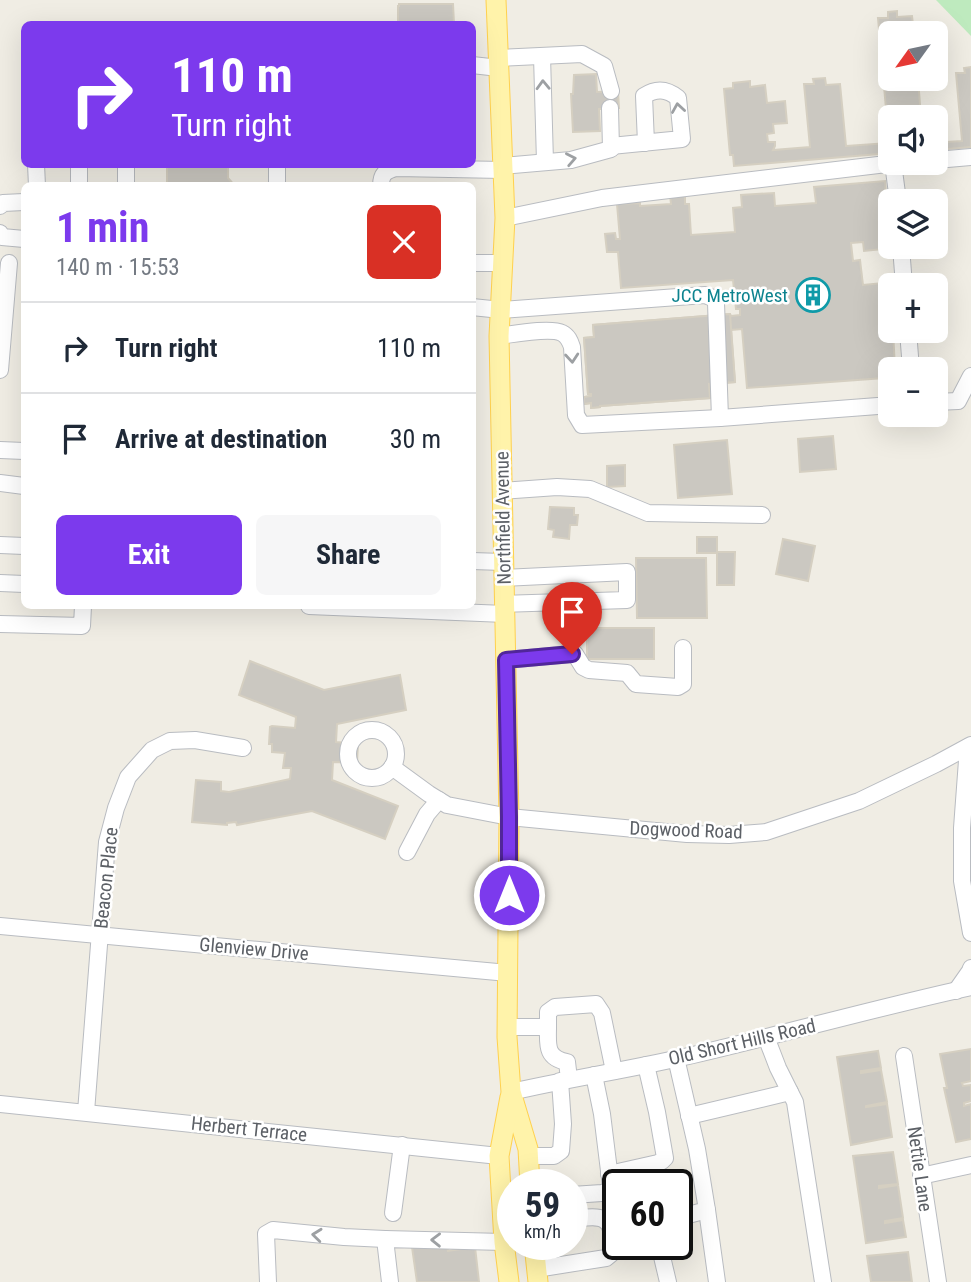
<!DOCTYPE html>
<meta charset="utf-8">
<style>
:root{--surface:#fff;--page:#f6f6f7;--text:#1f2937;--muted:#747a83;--line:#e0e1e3;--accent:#7c3aed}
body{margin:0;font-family:"Roboto Condensed",sans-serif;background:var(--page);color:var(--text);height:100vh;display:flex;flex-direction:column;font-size:26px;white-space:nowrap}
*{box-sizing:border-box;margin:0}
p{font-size:23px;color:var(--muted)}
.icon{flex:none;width:38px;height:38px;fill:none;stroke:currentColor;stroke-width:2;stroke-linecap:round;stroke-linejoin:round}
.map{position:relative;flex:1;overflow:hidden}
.details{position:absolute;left:21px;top:182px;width:455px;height:427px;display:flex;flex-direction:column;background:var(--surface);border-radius:10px;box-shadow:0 7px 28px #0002}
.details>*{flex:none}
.hud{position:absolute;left:21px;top:21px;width:455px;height:147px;border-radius:10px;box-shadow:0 7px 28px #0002;background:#7c3aed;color:#fff;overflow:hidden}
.needle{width:46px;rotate:237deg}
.controls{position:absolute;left:878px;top:21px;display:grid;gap:14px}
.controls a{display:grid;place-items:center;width:70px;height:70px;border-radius:10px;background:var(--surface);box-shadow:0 7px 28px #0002;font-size:35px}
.speed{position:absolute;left:497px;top:1169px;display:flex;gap:14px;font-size:35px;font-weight:700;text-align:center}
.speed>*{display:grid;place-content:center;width:91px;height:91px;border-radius:50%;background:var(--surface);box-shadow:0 7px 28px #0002;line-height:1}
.speed small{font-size:18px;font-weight:400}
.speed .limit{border:4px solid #111;border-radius:10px;background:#fff;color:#111}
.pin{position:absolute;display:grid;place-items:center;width:60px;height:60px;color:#fff;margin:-72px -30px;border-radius:50% 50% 50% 0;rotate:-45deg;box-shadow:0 0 7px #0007}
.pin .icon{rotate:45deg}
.me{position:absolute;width:77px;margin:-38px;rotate:0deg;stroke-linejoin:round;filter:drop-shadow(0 0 5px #0008)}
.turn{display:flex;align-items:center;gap:24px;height:147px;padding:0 35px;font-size:32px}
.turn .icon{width:91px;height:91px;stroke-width:2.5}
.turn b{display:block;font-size:49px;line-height:60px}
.round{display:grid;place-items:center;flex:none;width:74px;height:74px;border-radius:10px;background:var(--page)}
.summary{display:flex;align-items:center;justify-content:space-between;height:119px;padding:0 35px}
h1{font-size:42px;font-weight:700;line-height:52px;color:var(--accent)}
.action{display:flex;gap:14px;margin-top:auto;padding:14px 35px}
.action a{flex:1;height:80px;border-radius:10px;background:var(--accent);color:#fff;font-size:28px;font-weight:700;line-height:80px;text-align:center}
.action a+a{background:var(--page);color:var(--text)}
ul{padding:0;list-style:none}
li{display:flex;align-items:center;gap:21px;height:91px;padding:0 35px;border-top:2px solid var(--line)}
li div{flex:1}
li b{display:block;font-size:26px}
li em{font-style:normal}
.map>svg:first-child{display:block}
.green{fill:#beeabe}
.building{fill:#cbc8c1;stroke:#d5cfc1;stroke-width:2}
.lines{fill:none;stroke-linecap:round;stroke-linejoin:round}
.minor-casing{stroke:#b9bcc1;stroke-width:18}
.major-casing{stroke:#ffd14e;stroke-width:21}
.minor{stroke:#fff;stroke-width:16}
.major{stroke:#fff3aa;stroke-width:19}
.oneway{stroke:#9da0a3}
.route-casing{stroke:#51269a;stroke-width:18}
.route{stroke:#7c3aed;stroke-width:12}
.labels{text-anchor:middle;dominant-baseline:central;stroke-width:5;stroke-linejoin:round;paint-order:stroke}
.culture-label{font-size:19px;fill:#0d838f;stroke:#fff;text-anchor:end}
.street-label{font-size:19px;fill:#5c6066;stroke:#fff}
</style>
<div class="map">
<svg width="971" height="1282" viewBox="0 0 971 1282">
<rect width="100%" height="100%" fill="#f0ede4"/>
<!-- green -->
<polygon class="green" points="936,0 971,0 971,36"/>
<!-- building -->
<g class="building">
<polygon points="399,4 453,4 454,24 398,24 398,6 399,6"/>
<polygon points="897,11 897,17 912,16 914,33 891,33 891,79 918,79 921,117 891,117 891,153 734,166 733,155 730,155 724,89 733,88 733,83 750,81 750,87 765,85 767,103 785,101 787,123 773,124 774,133 767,134 768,142 775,142 775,146 773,150 810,147 804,84 814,84 813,79 825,78 826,85 840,84 846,146 889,143 878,18 888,18 888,12"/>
<polygon points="971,67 971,147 936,150 936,139 946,138 946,142 962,141 956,73 965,73 964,68"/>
<polygon points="596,74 597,92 618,91 619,108 599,109 600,131 573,132 571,94 573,94 574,75"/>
<polygon points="167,164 228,164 228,178 235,186 167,186"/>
<polygon points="885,181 890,242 883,249 864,251 863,242 851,243 853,261 860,260 863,285 893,282 894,285 891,285 891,331 893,331 895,368 888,369 888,366 884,366 884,378 747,388 742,329 731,330 735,382 709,384 710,398 600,406 600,407 591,408 591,403 584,404 584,397 591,396 591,394 588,394 584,338 594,337 593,325 730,314 731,316 740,315 740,309 736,309 733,280 621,288 618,252 607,252 605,234 615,233 616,239 620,239 617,204 640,203 640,206 671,204 670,195 685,193 685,204 689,204 691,235 735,232 733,208 742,207 741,195 774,193 775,206 816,203 814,187"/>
<polygon points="730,314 735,382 709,384 710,398 600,406 600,407 591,408 591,403 584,404 584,397 591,396 591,394 588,394 584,338 594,337 593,325"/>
<polygon points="833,436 836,469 800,472 798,439"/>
<polygon points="727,440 732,494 678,498 674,445"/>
<polygon points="625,465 625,486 607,487 607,466"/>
<polygon points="550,507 574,508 574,515 578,515 577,525 570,525 569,539 553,537 554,530 548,529"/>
<rect x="697" y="537" width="20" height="16"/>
<polygon points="783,539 815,546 808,581 776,574"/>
<polygon points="717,552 735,552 734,585 717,585"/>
<polygon points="636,558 706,558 707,618 637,618"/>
<rect x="587" y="628" width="67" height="31"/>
<polygon points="250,661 324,690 400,675 406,710 337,724 336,742 358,744 357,763 333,762 332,780 398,806 385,839 312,811 237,825 236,822 227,823 227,825 192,822 196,780 221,782 221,791 229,792 290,779 291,768 283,768 285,753 272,752 272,744 269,744 270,727 272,726 295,728 296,717 239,695"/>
<polygon points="971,1049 971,1081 962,1083 963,1086 971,1085 971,1101 964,1103 964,1106 971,1104 971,1139 956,1142 944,1088 947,1088 940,1054"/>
<polygon points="878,1051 881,1068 861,1071 861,1073 881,1070 887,1102 866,1106 866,1107 887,1104 892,1137 851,1145 837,1057"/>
<polygon points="893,1152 898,1184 879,1186 879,1188 898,1185 903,1218 885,1221 885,1223 903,1220 906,1237 866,1243 853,1156"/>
<polygon points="446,1243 448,1251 475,1247 479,1282 417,1282 412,1247"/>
<polygon points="908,1252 912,1282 871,1282 867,1256"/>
</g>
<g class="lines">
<!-- minor casing -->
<g class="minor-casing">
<g id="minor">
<polyline points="542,56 545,162"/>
<polyline points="499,58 582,54 604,66 611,91"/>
<polyline points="472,65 499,68"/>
<path d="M611,146L682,139L678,98C667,89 656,88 644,96L646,143"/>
<polyline points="936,160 971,157"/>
<polyline points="893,163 898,201"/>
<polyline points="36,164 37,186"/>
<polyline points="126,164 126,186"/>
<polyline points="503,166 571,160 611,149 610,108"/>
<polyline points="79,186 79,164"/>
<polyline points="277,186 277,164"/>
<path d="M381,186C381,174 385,171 396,168L503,170"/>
<polyline points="0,206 3,203 24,202"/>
<polyline points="505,218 602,198 895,163"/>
<polyline points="0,233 2,237 24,239"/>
<polyline points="901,247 904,285"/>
<polyline points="472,263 503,263"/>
<polyline points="472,307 501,310 705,295 713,298 716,303 720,418"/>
<polyline points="908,331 911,369"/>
<path d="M499,336C514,334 550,327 562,333C568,336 570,341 572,347L576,415L582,425L720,418L891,405"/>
<polyline points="0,370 9,263"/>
<polyline points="936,402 958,401 971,376"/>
<polyline points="0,450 24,451"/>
<polyline points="0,483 24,486"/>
<polyline points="502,491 557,487 590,489 648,513 762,515"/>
<polyline points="0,545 24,546"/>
<polyline points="472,561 503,562"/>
<polyline points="503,578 627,572 627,600 504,604"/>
<polyline points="0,583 24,584"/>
<polyline points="309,606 505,614"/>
<polyline points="0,624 82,626 83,606"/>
<polyline points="506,660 572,654 575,654 583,667 589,670 627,673 636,684 678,687 683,684 683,648"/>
<circle cx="372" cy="754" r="24"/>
<polyline points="968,747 962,828 962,881 971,933"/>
<polyline points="392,767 429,794 447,805 509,817 687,834 729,835 766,832 859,801 936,764 971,745"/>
<polyline points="407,852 427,814 439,800"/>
<polyline points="0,926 508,973"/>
<polyline points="956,991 970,971 971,968"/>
<path d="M508,1027H548C548,1044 545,1058 567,1062L569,1079"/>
<polyline points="548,1027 548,1012 555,1007 596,1004 602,1013 614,1071"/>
<polyline points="766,1037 778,1068 795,1102 823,1282"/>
<polyline points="904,1056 938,1282"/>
<polyline points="676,1058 697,1149 707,1210 677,1218"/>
<path d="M511,1092C568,1079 627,1070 684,1057C780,1035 875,1008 971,987"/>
<polyline points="0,1104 499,1156"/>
<polyline points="86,1112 107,842 116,808 128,777 152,750 170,741 195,740 243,748"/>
<polyline points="689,1116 790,1092"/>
<polyline points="529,1156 554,1156 561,1151 563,1124 560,1081"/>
<polyline points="609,1174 658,1163 662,1161 665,1158 657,1112 646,1065"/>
<polyline points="921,1176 971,1165"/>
<polyline points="572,1195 602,1193 608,1191 611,1187 602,1114 594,1075"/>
<polyline points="707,1210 717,1282"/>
<polyline points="393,1213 402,1145"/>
<polyline points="659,1244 668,1282"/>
<path d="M536,1269L606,1258L612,1253C613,1245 612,1238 611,1230C608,1212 586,1218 572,1219"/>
<polyline points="268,1282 266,1234 273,1230 344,1237 385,1239"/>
<polyline points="390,1282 385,1239 504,1242"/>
</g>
</g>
<!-- major casing -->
<g class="major-casing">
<g id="major">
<polyline points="496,0 505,218 499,336 509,817 507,1037 511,1092 528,1149 530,1185"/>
<polyline points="534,1244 538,1282"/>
<polyline points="509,1282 504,1242 499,1156 510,1097"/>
</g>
</g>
<!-- minor -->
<use href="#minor" class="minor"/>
<!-- major -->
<use href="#major" class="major"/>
</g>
<!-- one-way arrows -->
<defs><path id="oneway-chevron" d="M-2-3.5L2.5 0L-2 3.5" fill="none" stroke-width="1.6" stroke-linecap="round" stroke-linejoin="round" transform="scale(1.75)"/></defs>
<g class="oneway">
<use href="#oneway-chevron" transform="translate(543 85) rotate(-92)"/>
<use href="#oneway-chevron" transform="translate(678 108) rotate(-99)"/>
<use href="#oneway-chevron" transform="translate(571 159) rotate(-11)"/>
<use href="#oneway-chevron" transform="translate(572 358) rotate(85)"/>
<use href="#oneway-chevron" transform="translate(317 1235) rotate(-174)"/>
<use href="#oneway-chevron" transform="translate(436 1240) rotate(-179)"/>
</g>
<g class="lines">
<!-- route casing -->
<g class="route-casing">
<polyline id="route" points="509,895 509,817 506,660 572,654"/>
</g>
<!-- route -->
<use href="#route" class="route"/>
</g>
<!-- icons -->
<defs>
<g id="building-ring" transform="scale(1.75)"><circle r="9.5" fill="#fff" stroke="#0f9aa8" stroke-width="1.5"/><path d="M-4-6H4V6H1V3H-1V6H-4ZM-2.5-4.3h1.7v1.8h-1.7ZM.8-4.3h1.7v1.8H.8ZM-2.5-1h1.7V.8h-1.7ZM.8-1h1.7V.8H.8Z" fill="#0f9aa8"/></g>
</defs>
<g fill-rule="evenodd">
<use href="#building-ring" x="813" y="295"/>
</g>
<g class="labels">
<!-- culture labels -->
<g class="culture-label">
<text x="788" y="295">JCC MetroWest</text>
</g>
<!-- street labels -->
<g class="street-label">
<text transform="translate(503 518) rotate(-91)">Northfield Avenue</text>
<text transform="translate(686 830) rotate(2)">Dogwood Road</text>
<text transform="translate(106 878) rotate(-84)">Beacon Place</text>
<text transform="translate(254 949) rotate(5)">Glenview Drive</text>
<text transform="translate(742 1042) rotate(-13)">Old Short Hills Road</text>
<text transform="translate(249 1129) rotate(6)">Herbert Terrace</text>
<text transform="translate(920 1169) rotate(82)">Nettie Lane</text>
</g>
</g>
</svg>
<div class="controls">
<a><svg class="needle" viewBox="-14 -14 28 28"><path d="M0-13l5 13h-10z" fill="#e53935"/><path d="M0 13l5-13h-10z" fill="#747a83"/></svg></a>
<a><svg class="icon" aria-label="sound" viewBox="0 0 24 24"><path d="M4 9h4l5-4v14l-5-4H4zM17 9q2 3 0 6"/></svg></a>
<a><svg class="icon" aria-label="layers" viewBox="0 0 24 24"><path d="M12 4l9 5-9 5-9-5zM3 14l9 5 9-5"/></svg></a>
<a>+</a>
<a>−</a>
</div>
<div class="speed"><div>59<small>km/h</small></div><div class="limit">60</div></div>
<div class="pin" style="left:572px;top:654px;background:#d93025"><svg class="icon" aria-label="arrive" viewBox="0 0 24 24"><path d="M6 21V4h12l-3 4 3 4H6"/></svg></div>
<svg class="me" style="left:509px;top:895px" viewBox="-20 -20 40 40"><circle r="17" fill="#7c3aed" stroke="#fff" stroke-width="3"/><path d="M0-11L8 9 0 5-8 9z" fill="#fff"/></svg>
<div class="hud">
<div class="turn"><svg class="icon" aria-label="right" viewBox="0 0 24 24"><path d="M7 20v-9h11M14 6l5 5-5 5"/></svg><div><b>110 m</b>Turn right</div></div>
</div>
<section class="details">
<div class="summary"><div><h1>1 min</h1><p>140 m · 15:53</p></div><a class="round" style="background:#d93025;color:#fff"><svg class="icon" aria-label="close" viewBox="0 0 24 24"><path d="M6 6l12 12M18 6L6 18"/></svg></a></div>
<ul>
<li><svg class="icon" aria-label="right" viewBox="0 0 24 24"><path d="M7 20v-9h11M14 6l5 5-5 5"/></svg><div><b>Turn right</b></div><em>110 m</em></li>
<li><svg class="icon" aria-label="arrive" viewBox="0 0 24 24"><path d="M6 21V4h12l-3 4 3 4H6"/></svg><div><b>Arrive at destination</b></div><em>30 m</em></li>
</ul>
<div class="action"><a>Exit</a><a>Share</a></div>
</section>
</div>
